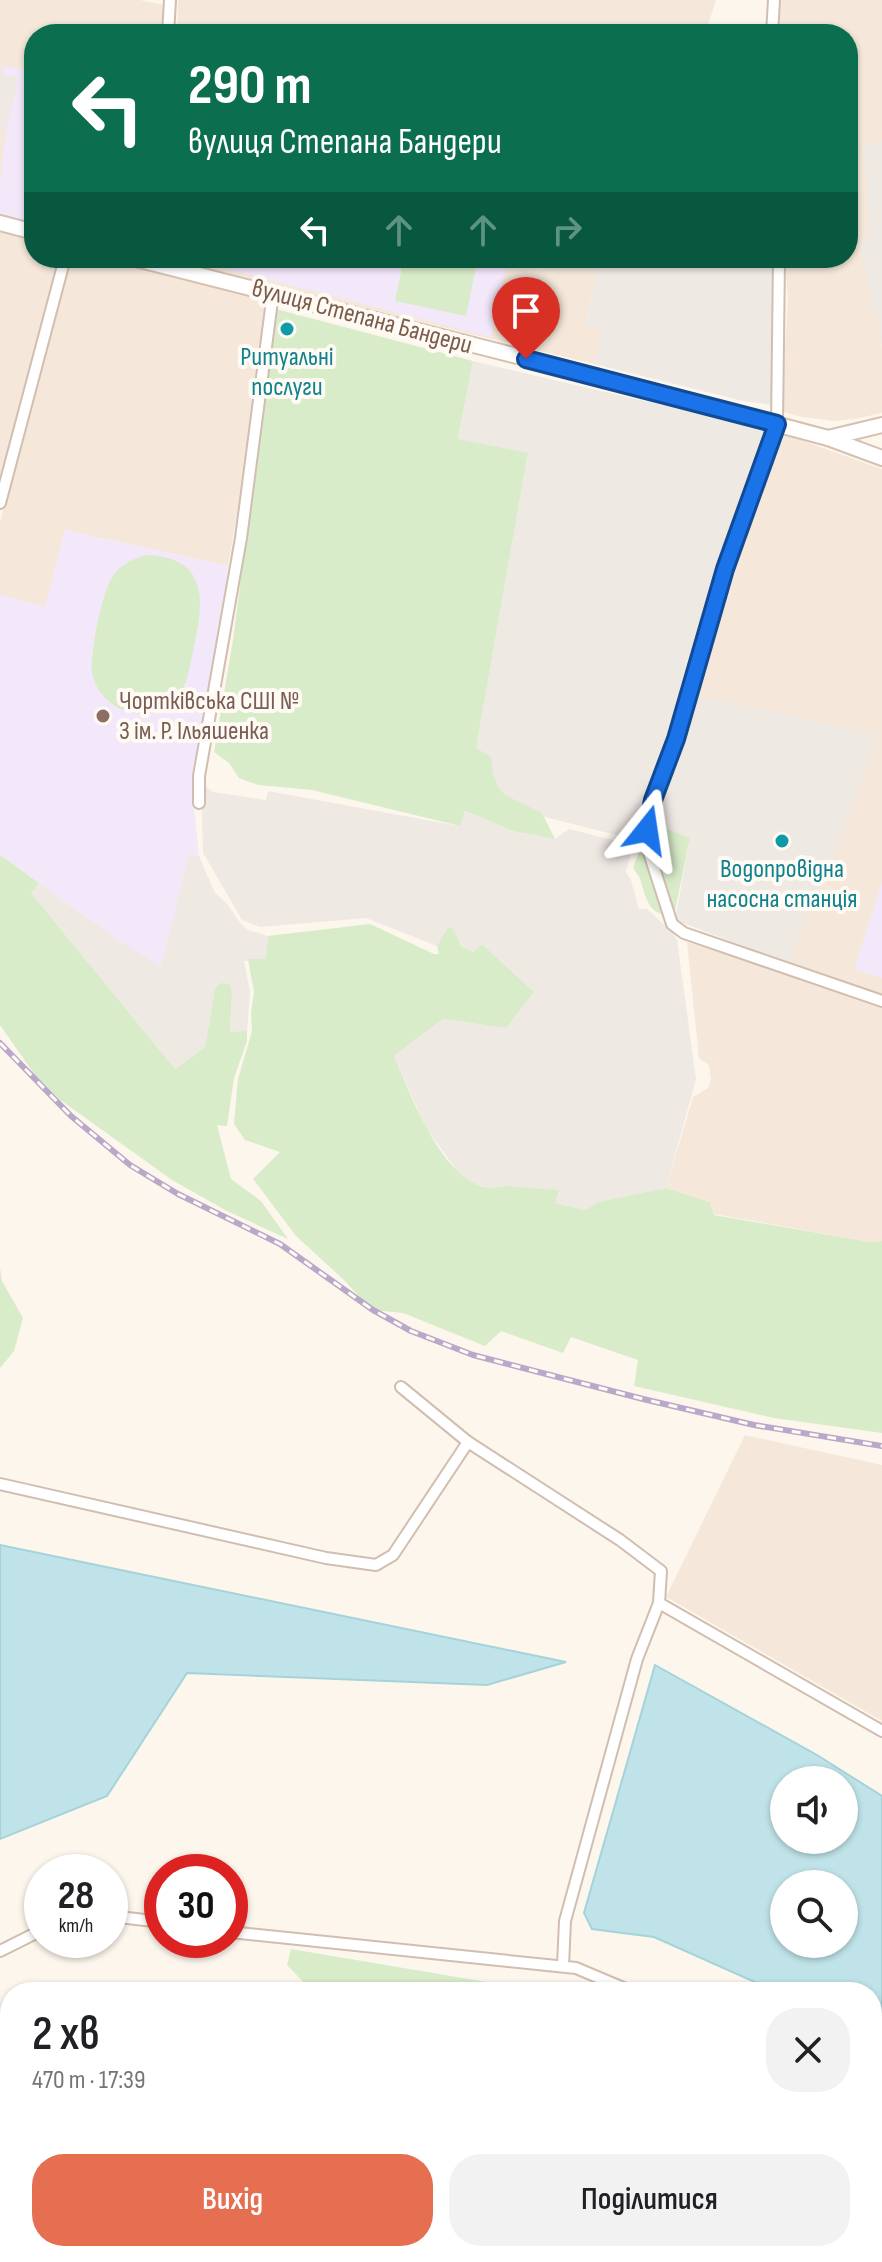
<!DOCTYPE html>
<html lang="uk">
<meta charset="utf-8">
<style>
:root{--surface:#fff;--page:#f2f2f2;--text:#202124;--muted:#757577;--accent:#e76f51}
body{margin:0;font-family:"Sofia Sans Condensed",sans-serif;background:var(--page);color:var(--text);height:100vh;display:flex;flex-direction:column;font-size:30px;white-space:nowrap}
*{box-sizing:border-box;margin:0}
p{font-size:26px;color:var(--muted)}
.icon{flex:none;width:44px;height:44px;fill:none;stroke:currentColor;stroke-width:2;stroke-linecap:round;stroke-linejoin:round}
.map{position:relative;flex:1;overflow:hidden}
.sheet{position:absolute;left:0px;top:1982px;width:882px;height:280px;display:flex;flex-direction:column;background:var(--surface);border-radius:32px 32px 0 0;box-shadow:0 2px 6px #0004}
.sheet>*{flex:none}
.banner{position:absolute;left:24px;top:24px;width:834px;height:244px;border-radius:32px;box-shadow:0 2px 6px #0004;background:#0b6e4f;color:#fff;overflow:hidden}
.buttons{position:absolute;left:770px;top:1766px;display:grid;gap:16px}
.buttons a{display:grid;place-items:center;width:88px;height:88px;border-radius:50%;background:var(--surface);box-shadow:0 2px 6px #0004;font-size:40px}
.speed{position:absolute;left:24px;top:1854px;display:flex;gap:16px;font-size:40px;font-weight:700;text-align:center}
.speed>*{display:grid;place-content:center;width:104px;height:104px;border-radius:50%;background:var(--surface);box-shadow:0 2px 6px #0004;line-height:1}
.speed small{font-size:20px;font-weight:400}
.speed .limit{border:12px solid #d22;background:#fff;color:#111}
.pin{position:absolute;display:grid;place-items:center;width:68px;height:68px;color:#fff;margin:-82px -34px;border-radius:50% 50% 50% 0;rotate:-45deg;box-shadow:0 0 8px #0007}
.pin .icon{rotate:45deg}
.me{position:absolute;width:88px;margin:-44px;rotate:15deg;stroke-linejoin:round;filter:drop-shadow(0 0 6px #0008)}
.turn{display:flex;align-items:center;gap:28px;height:168px;padding:0 32px;font-size:36px}
.turn .icon{width:104px;height:104px;stroke-width:2.5}
.turn b{display:block;font-size:56px;line-height:68px}
.lanes{display:flex;align-items:center;height:76px;padding:0 32px;background:#0003;justify-content:center;gap:40px;direction:ltr}
.lanes .off{opacity:.35}
.round{display:grid;place-items:center;flex:none;width:84px;height:84px;border-radius:32px;background:var(--page)}
.head{display:flex;align-items:center;justify-content:space-between;height:136px;padding:0 32px}
h1{font-size:48px;font-weight:600;line-height:60px}
.primary-button{display:flex;gap:16px;margin-top:auto;padding:16px 32px}
.primary-button a{flex:1;height:92px;border-radius:32px;background:var(--accent);color:#fff;font-size:32px;font-weight:600;line-height:92px;text-align:center}
.primary-button a+a{background:var(--page);color:var(--text)}
.map>svg:first-child{display:block}
.residential{fill:#f5e8da}
.industrial{fill:#efe9e4}
.education{fill:#f3e8fa}
.green{fill:#d8ecc9}
.water{fill:#bfe3e8;stroke:#a5d3da;stroke-width:2;fill-rule:evenodd}
.lines{fill:none;stroke-linecap:round;stroke-linejoin:round}
.street-casing{stroke:#d1beb0;stroke-width:14}
.secondary-casing{stroke:#d6c0b0;stroke-width:18}
.street{stroke:#fff;stroke-width:10}
.secondary{stroke:#fff;stroke-width:14}
.rail-casing{stroke:#b9a8c9;stroke-width:6}
.rail{stroke:#fffaf3;stroke-width:3;stroke-dasharray:9;stroke-linecap:butt}
.route-casing{stroke:#114b97;stroke-width:20}
.route{stroke:#1a73e8;stroke-width:14}
.culture-dot{fill:#0f9aa8;stroke:#fffaf3;stroke-width:3}
.education-dot{fill:#8d6e63;stroke:#fffaf3;stroke-width:3}
.labels{text-anchor:middle;dominant-baseline:central;stroke-width:8;stroke-linejoin:round;paint-order:stroke}
.street-label{font-size:26px;fill:#7a5c4d;stroke:#fffaf3}
.culture-label{font-size:26px;fill:#0d838f;stroke:#fffaf3}
.education-label{font-size:26px;fill:#785e54;stroke:#fffaf3;text-anchor:start}
</style>
<div class="map">
<svg width="882" height="2262" viewBox="0 0 882 2262">
<rect width="100%" height="100%" fill="#fdf6ec"/>
<!-- residential -->
<g class="residential">
<polygon points="0,0 140,0 164,5 163,34 34,34 34,229 0,221"/>
<polygon points="178,0 716,0 705,34 177,34"/>
<polygon points="779,0 882,0 882,141 864,144 882,350 882,413 855,419 834,421 802,417 784,412 781,407 788,302 785,258 848,258 848,34 778,34"/>
<polygon points="0,232 34,241 34,258 58,258 0,483"/>
<polygon points="69,258 100,258 274,300 228,566 65,530 45,607 0,595 0,522"/>
<polygon points="158,258 599,258 586,324 602,328 594,364"/>
<polygon points="778,432 882,469 882,994 788,963 845,825 877,735 694,695 728,566"/>
<polygon points="687,942 795,975 882,1006 882,1241 870,1242 714,1214 710,1202 666,1188 693,1097 708,1088 711,1079 709,1065 699,1058"/>
<polygon points="745,1435 882,1465 882,1721 666,1597"/>
<polygon points="0,2095 10,2105 10,2252 154,2252 164,2262 0,2262"/>
</g>
<!-- industrial -->
<g class="industrial">
<polygon points="0,65 4,66 3,74 19,78 6,132 0,131"/>
<polygon points="882,141 882,350 878,313 874,310 859,241 871,234 863,144"/>
<polygon points="599,258 774,258 776,352 773,405 743,401 594,364 602,328 586,325"/>
<polygon points="473,361 764,429 767,432 718,579 641,837 636,840 467,797 528,454 458,440"/>
<polygon points="694,695 878,735 845,825 788,963 675,920 690,838 654,823 665,779 677,752 690,700"/>
<polygon points="201,783 213,792 266,800 268,791 459,826 464,811 513,831 555,839 569,829 633,845 626,872 631,880 639,909 647,909 673,933 677,940 696,1079 666,1188 598,1202 585,1210 555,1203 558,1190 506,1186 488,1188 473,1183 458,1172 426,1128 394,1056 443,1019 506,1028 534,992 482,944 473,952 461,946 454,929 448,927 437,946 366,918 260,927 242,920 203,853"/>
<polygon points="189,854 199,856 215,893 228,905 241,924 248,930 268,936 266,959 244,961 250,992 247,1031 230,1033 232,994 215,989 205,1047 175,1069 31,893 39,883 123,943"/>
</g>
<!-- education -->
<g class="education">
<polygon points="4,66 34,72 34,226 0,217 0,183 6,132 19,78 3,74"/>
<polygon points="184,258 508,258 491,337"/>
<polygon points="65,530 228,566 221,636 193,796 199,856 189,854 161,966 123,943 0,855 0,595 45,607"/>
<polygon points="882,882 882,978 854,969"/>
</g>
<!-- green -->
<g class="green">
<polygon points="404,258 478,258 466,316 395,301"/>
<polygon points="276,309 473,361 458,439 528,453 476,748 491,757 493,774 498,787 505,795 542,813 555,839 513,831 465,811 460,826 312,790 258,785 239,778 229,763 214,752 233,640"/>
<path d="M146,555C207,557 205,599 194,647C190,663 188,685 177,698C160,717 130,719 111,703C102,696 94,685 92,673C90,652 102,589 115,573C123,563 134,559 146,555Z"/>
<path d="M654,823L690,838L674,916C666,887 645,855 654,823Z"/>
<path d="M644,848L665,915C647,912 645,893 640,879C639,875 635,872 633,868L640,849Z"/>
<polygon points="0,855 39,883 31,893 175,1069 205,1047 215,989 221,983 230,984 232,994 230,1032 247,1031 247,1041 234,1078 227,1126 217,1125 231,1179 261,1201 288,1239 227,1211 172,1180 59,1099 35,1075 0,1025"/>
<path d="M370,924L434,954H439L437,946L448,927L454,929L461,946L473,952L482,944L534,992L506,1028L443,1019L394,1056C411,1095 439,1174 484,1187C492,1189 500,1186 508,1186C525,1187 542,1189 559,1190L555,1203L585,1210L598,1202L666,1188L710,1202L714,1215L870,1242L882,1241V1433L774,1418L634,1386L638,1360L571,1337L563,1353L501,1331L485,1346L403,1313L372,1310L343,1279L296,1236L253,1179L280,1152L245,1140L234,1124L238,1079L252,1031L251,1012L254,992L248,959H266L268,936Z"/>
<polygon points="0,1268 2,1281 23,1318 14,1351 0,1368"/>
<polygon points="291,1949 545,1992 313,1992 287,1965"/>
<polygon points="872,2205 882,2214 882,2262 806,2262 787,2252 872,2252"/>
</g>
<!-- water -->
<g class="water">
<polygon points="0,1545 566,1662 487,1685 187,1673 107,1796 0,1839"/>
<path d="M655,1665L817,1755L882,1796V2048L872,2042V1992H777L654,1937L592,1929L584,1913ZM784,1780H844V1840H784ZM784,1884H844V1944H784Z"/>
</g>
<g class="lines">
<!-- street casing -->
<g class="street-casing">
<g id="street">
<polyline points="168,34 170,0"/>
<polyline points="772,34 774,0"/>
<polyline points="779,258 777,424 725,569 676,739 653,800 645,840 672,924 684,933 882,1001"/>
<polyline points="0,503 65,258"/>
<polyline points="199,803 199,776 241,538 273,293"/>
<polyline points="468,1442 620,1540 661,1571 659,1603 637,1659 565,1921 563,1966"/>
<polyline points="0,1484 326,1558 376,1565 393,1555 468,1442 401,1387"/>
<polyline points="659,1603 882,1731"/>
<polyline points="110,1916 162,1922"/>
<polyline points="230,1932 576,1968 633,1992"/>
<polyline points="0,1951 42,1930"/>
<polyline points="872,2094 882,2101"/>
</g>
</g>
<!-- secondary casing -->
<g class="secondary-casing">
<g id="secondary">
<polyline points="0,223 34,232"/>
<polyline points="132,258 584,373 828,438 882,458"/>
<polyline points="828,438 882,425"/>
</g>
</g>
<!-- street -->
<use href="#street" class="street"/>
<!-- secondary -->
<use href="#secondary" class="secondary"/>
<!-- rail casing -->
<g class="rail-casing">
<polyline id="rail" points="0,1043 71,1116 130,1165 178,1194 280,1244 373,1310 411,1331 473,1355 643,1399 754,1425 882,1446"/>
</g>
<!-- rail -->
<use href="#rail" class="rail"/>
</g>
<g class="lines">
<!-- route casing -->
<g class="route-casing">
<polyline id="route" points="526,359 777,424 725,569 676,739 653,800 647,830"/>
</g>
<!-- route -->
<use href="#route" class="route"/>
</g>
<!-- markers -->
<g class="culture-dot">
<circle cx="287" cy="329" r="8"/>
<circle cx="782" cy="841" r="8"/>
</g>
<circle class="education-dot" cx="103" cy="716" r="8"/>
<g class="labels">
<!-- street labels -->
<g class="street-label">
<text transform="translate(362 317) rotate(15)">вулиця Степана Бандери</text>
</g>
<!-- culture labels -->
<g class="culture-label">
<text x="287" y="357">Ритуальні<tspan x="287" dy="30">послуги</tspan></text>
<text x="782" y="869">Водопровідна<tspan x="782" dy="30">насосна станція</tspan></text>
</g>
<!-- education labels -->
<g class="education-label">
<text x="119" y="701">Чортківська СШІ №<tspan x="119" dy="30">3 ім. Р. Ільяшенка</tspan></text>
</g>
</g>
</svg>
<div class="buttons">
<a><svg class="icon" aria-label="sound" viewBox="0 0 24 24"><path d="M4 9h4l5-4v14l-5-4H4zM17 9q2 3 0 6"/></svg></a>
<a><svg class="icon" aria-label="search" viewBox="0 0 24 24"><circle cx="10" cy="10" r="6"/><path d="M15 15l6 6"/></svg></a>
</div>
<div class="speed"><div>28<small>km/h</small></div><div class="limit">30</div></div>
<div class="pin" style="left:526px;top:359px;background:#d93025"><svg class="icon" aria-label="arrive" viewBox="0 0 24 24"><path d="M6 21V4h12l-3 4 3 4H6"/></svg></div>
<svg class="me" style="left:647px;top:830px" viewBox="-20 -20 40 40"><path d="M0-17L14 15 0 8-14 15z" fill="#1a73e8" stroke="#fff" stroke-width="4"/></svg>
<div class="banner">
<div class="turn"><svg class="icon" aria-label="left" viewBox="0 0 24 24"><path d="M17 20v-9H6M10 6l-5 5 5 5"/></svg><div><b>290 m</b>вулиця Степана Бандери</div></div>
<div class="lanes"><svg class="icon" aria-label="left" viewBox="0 0 24 24"><path d="M17 20v-9H6M10 6l-5 5 5 5"/></svg><svg class="icon off" aria-label="ahead" viewBox="0 0 24 24"><path d="M12 20V5M6 11l6-6 6 6"/></svg><svg class="icon off" aria-label="ahead" viewBox="0 0 24 24"><path d="M12 20V5M6 11l6-6 6 6"/></svg><svg class="icon off" aria-label="right" viewBox="0 0 24 24"><path d="M7 20v-9h11M14 6l5 5-5 5"/></svg></div>
</div>
<section class="sheet">
<div class="head"><div><h1>2 хв</h1><p>470 m · 17:39</p></div><a class="round"><svg class="icon" aria-label="close" viewBox="0 0 24 24"><path d="M6 6l12 12M18 6L6 18"/></svg></a></div>
<div class="primary-button"><a>Вихід</a><a>Поділитися</a></div>
</section>
</div>
